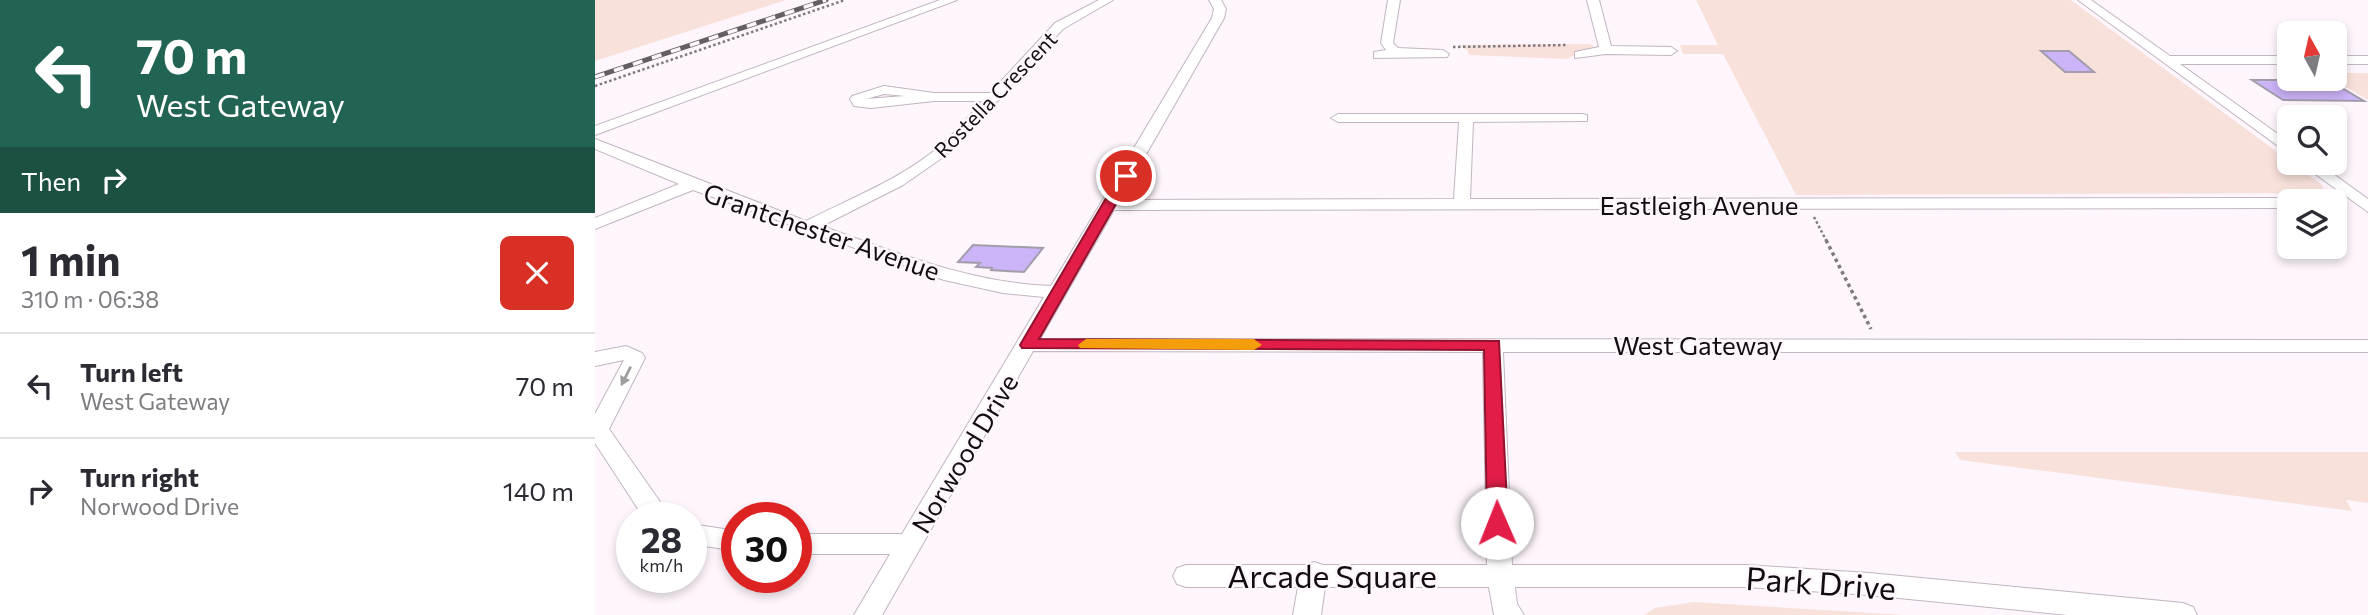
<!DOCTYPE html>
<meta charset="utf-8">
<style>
:root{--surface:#fff;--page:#f7f7f7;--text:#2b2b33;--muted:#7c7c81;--line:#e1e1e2}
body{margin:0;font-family:Commissioner,sans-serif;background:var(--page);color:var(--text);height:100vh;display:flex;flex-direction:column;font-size:26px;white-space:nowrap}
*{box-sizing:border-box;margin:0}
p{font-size:23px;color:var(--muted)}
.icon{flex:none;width:38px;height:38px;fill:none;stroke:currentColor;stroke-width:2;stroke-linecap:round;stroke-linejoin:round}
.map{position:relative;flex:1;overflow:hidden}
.side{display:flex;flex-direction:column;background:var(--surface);width:595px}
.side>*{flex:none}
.banner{background:#226454;color:#fff;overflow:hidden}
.needle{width:46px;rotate:352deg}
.fabs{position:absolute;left:1682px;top:21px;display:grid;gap:14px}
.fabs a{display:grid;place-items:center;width:70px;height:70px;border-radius:10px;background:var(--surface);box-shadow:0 4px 10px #0003;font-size:35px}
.speed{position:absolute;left:21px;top:502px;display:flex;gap:14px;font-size:35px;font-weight:700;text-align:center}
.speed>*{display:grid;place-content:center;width:91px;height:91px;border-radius:50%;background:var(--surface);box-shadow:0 4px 10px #0003;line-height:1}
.speed small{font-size:18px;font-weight:400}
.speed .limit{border:10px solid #d22;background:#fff;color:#111}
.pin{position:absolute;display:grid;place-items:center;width:60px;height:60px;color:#fff;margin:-30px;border:4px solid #fff;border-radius:50%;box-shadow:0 2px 7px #0007}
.me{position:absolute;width:77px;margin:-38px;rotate:359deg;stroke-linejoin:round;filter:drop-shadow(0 0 5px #0008)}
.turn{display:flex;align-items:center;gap:24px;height:147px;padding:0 21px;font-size:32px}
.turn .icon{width:91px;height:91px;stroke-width:2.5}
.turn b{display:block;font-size:49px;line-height:60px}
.then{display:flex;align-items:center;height:66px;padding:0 21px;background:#0003;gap:14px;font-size:26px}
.round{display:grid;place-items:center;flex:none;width:74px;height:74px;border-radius:10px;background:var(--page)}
.summary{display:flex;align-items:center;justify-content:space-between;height:119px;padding:0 21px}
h1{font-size:42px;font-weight:700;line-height:52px}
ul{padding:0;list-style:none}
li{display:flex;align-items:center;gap:21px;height:105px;padding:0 21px;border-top:2px solid var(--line)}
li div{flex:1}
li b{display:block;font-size:26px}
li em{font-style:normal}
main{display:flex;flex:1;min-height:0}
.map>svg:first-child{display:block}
.green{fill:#f9e1db}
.building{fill:#ccb4f8;stroke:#a19dab;stroke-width:2}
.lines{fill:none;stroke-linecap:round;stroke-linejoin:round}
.street-casing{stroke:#c2b5c0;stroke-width:2}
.path-far1{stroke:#7f797e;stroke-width:2.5;stroke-dasharray:2.5 2.5;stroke-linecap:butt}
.path{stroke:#7f797e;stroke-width:3.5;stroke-dasharray:3.5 3.5;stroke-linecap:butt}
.street{fill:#fff;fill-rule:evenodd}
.rail-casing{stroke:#655f63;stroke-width:5}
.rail{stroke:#fef6fc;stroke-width:3.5;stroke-dasharray:10;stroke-linecap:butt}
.oneway{fill:#a09e9f}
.route{fill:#e11d48;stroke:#92132f;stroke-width:2}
.slow{fill:#f59e0b}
.labels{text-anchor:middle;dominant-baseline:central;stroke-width:5;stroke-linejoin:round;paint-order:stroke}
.far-street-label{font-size:21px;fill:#110d10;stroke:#fef6fc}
.street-label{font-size:26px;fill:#110d10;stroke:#fef6fc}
.near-street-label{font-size:32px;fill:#110d10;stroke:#fef6fc}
</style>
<main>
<section class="side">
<div class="banner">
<div class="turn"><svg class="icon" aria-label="left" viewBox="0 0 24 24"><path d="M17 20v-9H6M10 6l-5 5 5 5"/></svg><div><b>70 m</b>West Gateway</div></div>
<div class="then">Then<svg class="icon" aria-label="right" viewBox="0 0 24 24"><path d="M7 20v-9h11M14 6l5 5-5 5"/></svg></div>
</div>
<div class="summary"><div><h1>1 min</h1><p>310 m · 06:38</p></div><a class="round" style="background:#d93025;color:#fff"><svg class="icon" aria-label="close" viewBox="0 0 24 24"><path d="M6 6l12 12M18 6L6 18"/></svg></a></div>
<ul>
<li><svg class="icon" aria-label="left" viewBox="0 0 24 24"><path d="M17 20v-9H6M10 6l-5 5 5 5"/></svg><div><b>Turn left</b><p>West Gateway</p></div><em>70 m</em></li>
<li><svg class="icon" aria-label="right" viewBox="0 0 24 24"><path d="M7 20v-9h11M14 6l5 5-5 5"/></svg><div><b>Turn right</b><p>Norwood Drive</p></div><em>140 m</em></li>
</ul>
</section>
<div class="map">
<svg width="1773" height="615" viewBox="0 0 1773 615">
<rect width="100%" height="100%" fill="#fef6fc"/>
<!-- green -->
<g class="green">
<polygon points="0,0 191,0 0,61"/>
<polygon points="1101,0 1476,0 1727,185 1730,193 1201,195 1128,54 1088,54 1085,45 1123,45"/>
<polygon points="864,45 995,44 999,46 972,59 874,55 873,51"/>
<polygon points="1740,73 1773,73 1773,100 1737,79"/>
<polygon points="1360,452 1773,452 1773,503 1751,500 1757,511 1365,460"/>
<polygon points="1098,602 1310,615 1049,615 1060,608"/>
</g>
<!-- building -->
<g class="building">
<polygon points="1446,51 1474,51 1499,72 1470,72"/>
<polygon points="1657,80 1733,80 1769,101 1688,100"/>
<polygon points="378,245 448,248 429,272 396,270 397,268 381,267 385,263 363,262"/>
</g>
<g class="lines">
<!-- street casing -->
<g class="street-casing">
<g id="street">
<polygon points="345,0 362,0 0,135 0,126"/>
<path d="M504,0H518L468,29L357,151L308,185L227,226C302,253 376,283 456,286L617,18L619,9L614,0H626L631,9L629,18L525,200L859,199L864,122H743L736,118L743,114H987L992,115V121L878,122L875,199L1694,198L1701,201H1694V208L519,210L445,339L1773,340V352H908L917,565H1152L1274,573L1588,603L1598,607L1602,615H1473L1274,595L1152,587H920L922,604L929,615H899L894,587H730L726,615H698L703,587H591L582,584L578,576L582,568L591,565H710L719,562L728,565H892L888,352L438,351L287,615H259L295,554H201V534H307L449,297L408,293L349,280L98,190L0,229V218L84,184L0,149V139L211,221C256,198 307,179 346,145C361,132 374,116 387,101H339L276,108L259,106L255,99L257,96L289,86L339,93H395L460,23ZM289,94L310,96L271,99Z"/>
<polygon points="793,0 805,0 798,43 803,48 848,50 854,54 852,57 779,58 779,52 791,50 786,43"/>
<polygon points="992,0 1004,0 1016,46 1076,47 1082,51 1076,55 1011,54 980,58 980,52 1004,47"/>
<polygon points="1483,0 1496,0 1575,56 1694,56 1694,64 1585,64 1694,142 1694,154"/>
<rect x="1740" y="56" width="33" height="8"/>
<polygon points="1705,163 1723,163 1773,199 1773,212"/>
<polygon points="31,346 47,353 50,358 14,429 68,506 77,511 80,518 49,518 0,443 0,414 29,360 0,366 0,352"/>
<polygon points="96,524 142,531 142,551 96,544"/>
</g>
</g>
<!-- path-far1 -->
<g class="path-far1">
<polyline points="858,47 972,45"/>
<polyline points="0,86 250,0"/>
<polyline points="1219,217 1232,242"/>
</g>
<!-- path -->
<polyline class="path" points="1231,240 1276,329"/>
<!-- street -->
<use href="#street" class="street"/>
<!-- rail casing -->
<g class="rail-casing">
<polyline id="rail" points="0,77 231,0"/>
</g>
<!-- rail -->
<use href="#rail" class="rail"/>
</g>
<!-- one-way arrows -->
<defs><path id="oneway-solid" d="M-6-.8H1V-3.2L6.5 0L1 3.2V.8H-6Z" transform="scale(1.75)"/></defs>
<use class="oneway" href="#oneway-solid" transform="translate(31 376) rotate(117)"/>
<!-- route -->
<polygon class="route" points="531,172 537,176 444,339 904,341 913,523 910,529 895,529 892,523 889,350 427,348 425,345 524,176"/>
<!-- slow -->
<polygon class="slow" points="491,339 659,339 667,345 659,350 485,348 483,345"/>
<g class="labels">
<!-- far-street labels -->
<g class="far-street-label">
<text transform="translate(400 94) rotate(-46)">Rostella Crescent</text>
</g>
<!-- street labels -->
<g class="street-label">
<text x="1104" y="204">Eastleigh Avenue</text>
<text transform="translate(227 231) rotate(19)">Grantchester Avenue</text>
<text x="1103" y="344">West Gateway</text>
<text transform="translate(369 453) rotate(-59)">Norwood Drive</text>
</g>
<!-- near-street labels -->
<g class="near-street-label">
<text x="737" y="575">Arcade Square</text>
<text transform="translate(1226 582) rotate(4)">Park Drive</text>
</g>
</g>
</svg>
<div class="fabs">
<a><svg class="needle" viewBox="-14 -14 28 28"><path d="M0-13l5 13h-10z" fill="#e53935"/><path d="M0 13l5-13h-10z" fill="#7c7c81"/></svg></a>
<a><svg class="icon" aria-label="search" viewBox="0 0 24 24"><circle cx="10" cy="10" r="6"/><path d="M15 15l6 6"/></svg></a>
<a><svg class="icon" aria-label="layers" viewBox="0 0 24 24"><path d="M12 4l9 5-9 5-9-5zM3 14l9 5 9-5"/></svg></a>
</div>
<div class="speed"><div>28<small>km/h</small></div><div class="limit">30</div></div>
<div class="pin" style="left:531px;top:176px;background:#d93025"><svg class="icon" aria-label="arrive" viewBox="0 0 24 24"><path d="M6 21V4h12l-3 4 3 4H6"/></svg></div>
<svg class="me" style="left:902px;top:523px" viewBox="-20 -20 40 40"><circle r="19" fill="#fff"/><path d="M0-13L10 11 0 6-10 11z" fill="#e11d48"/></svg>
</div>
</main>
